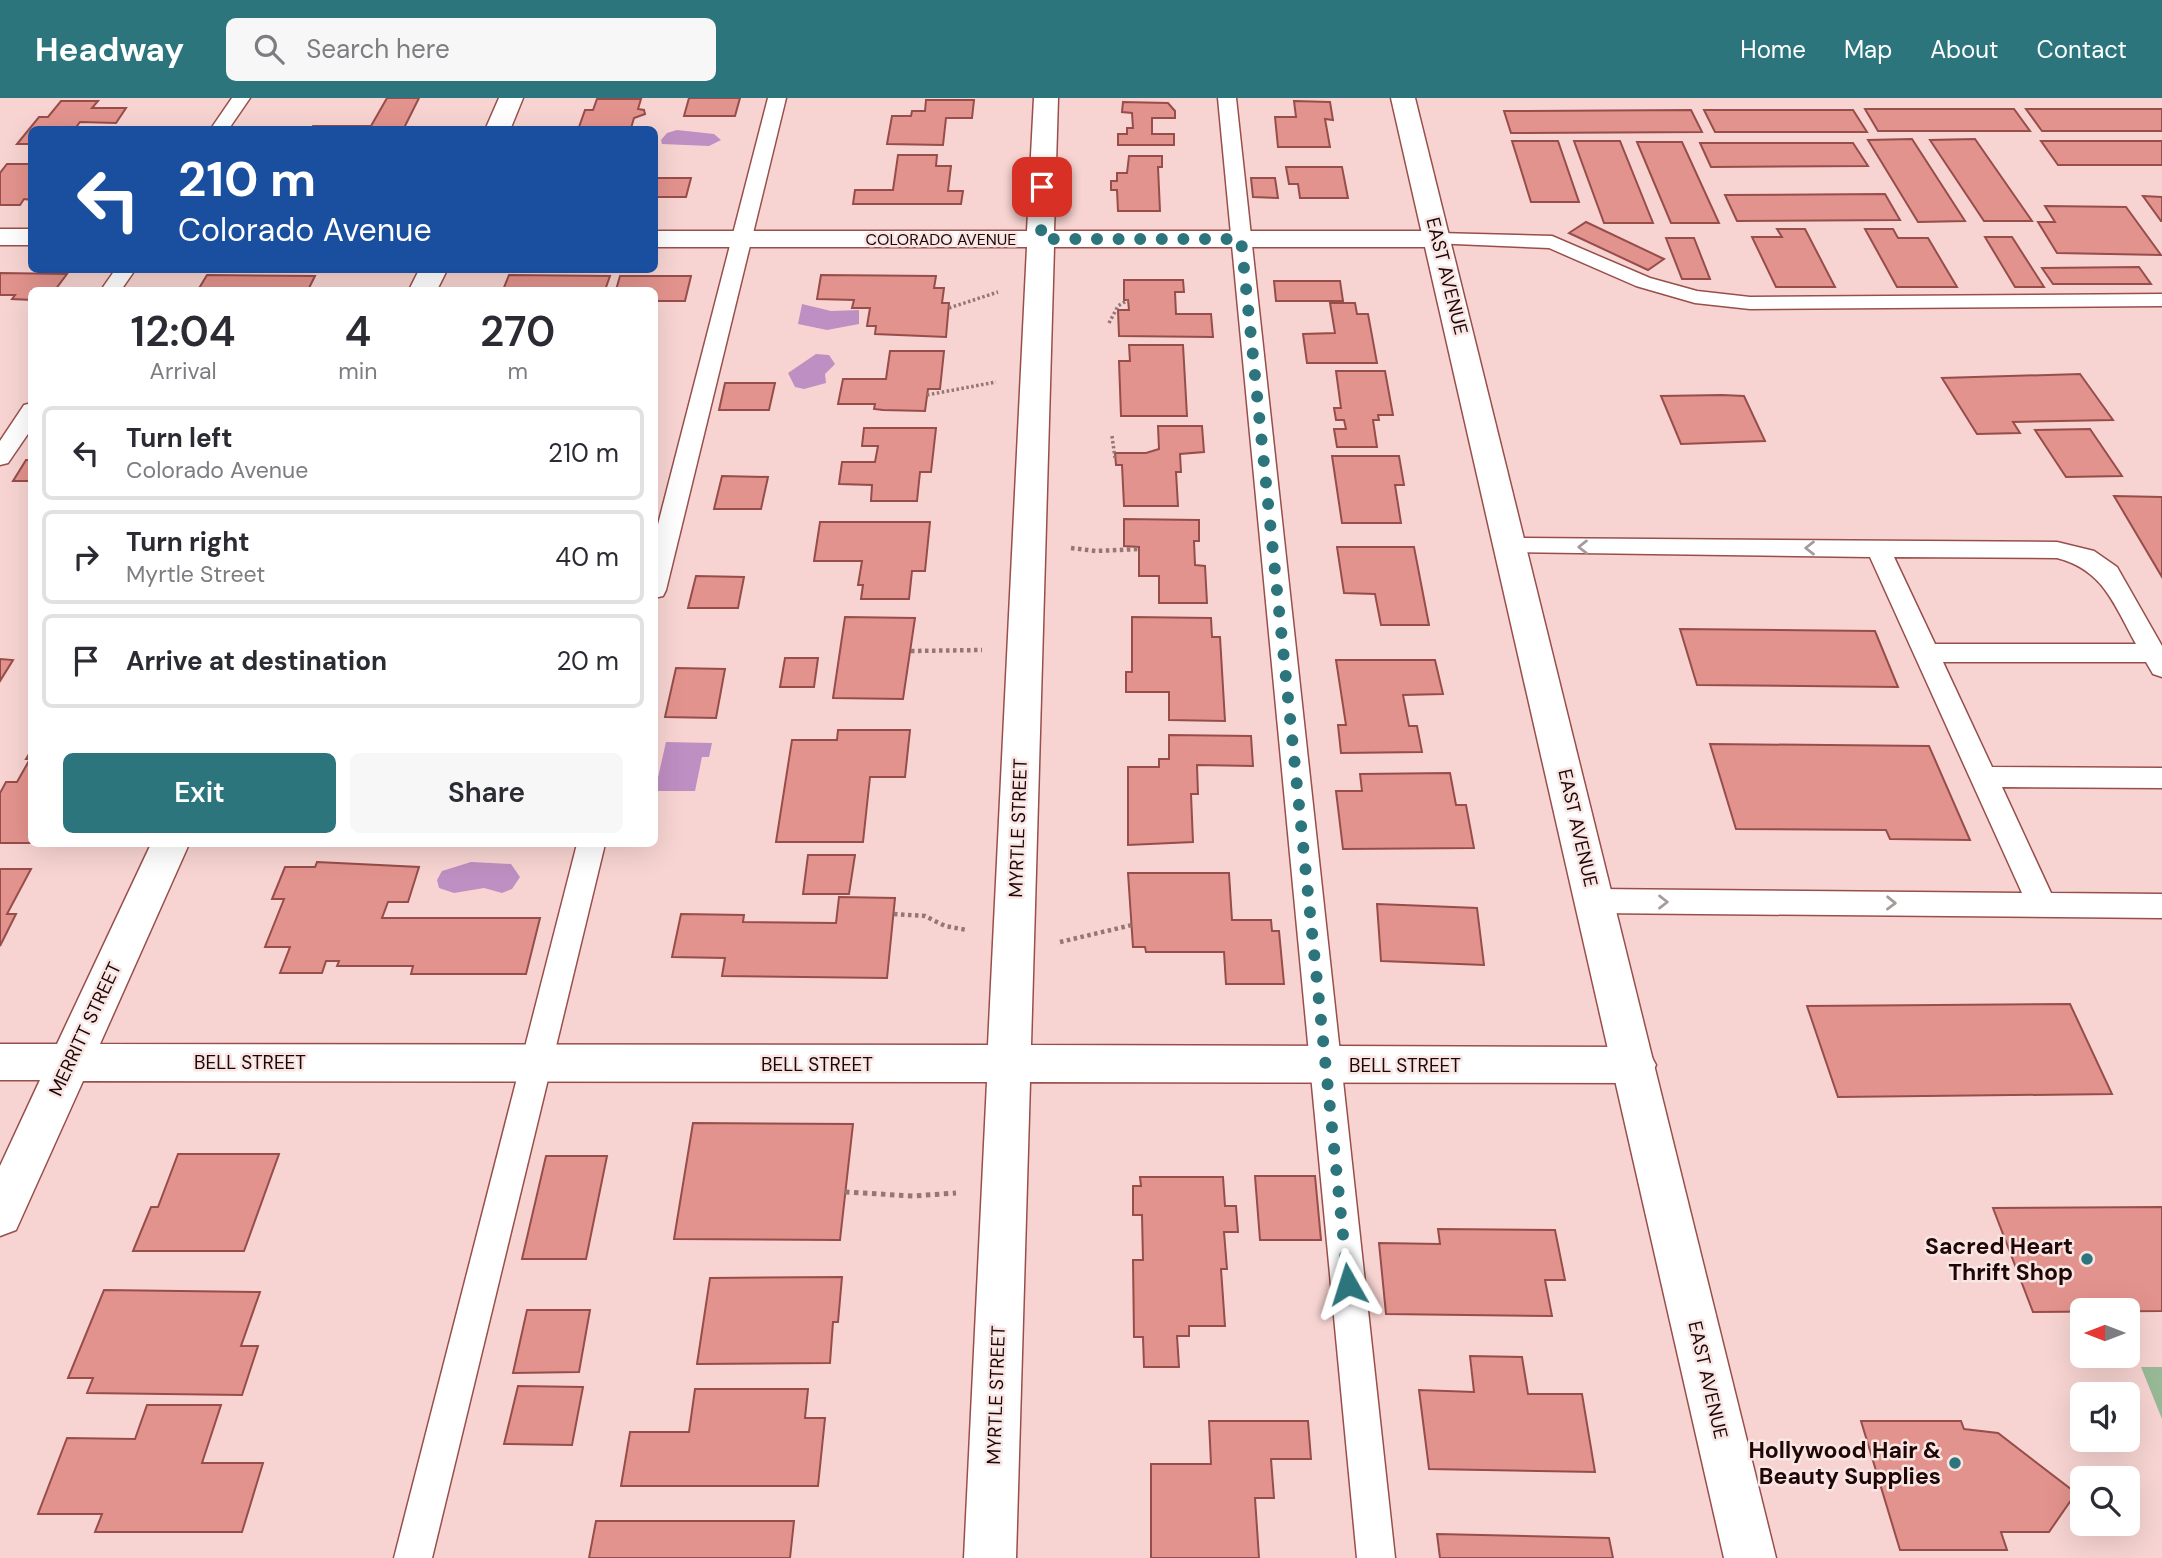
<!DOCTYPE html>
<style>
:root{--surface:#fff;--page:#f7f7f7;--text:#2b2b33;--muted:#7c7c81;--line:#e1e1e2;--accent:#2c757c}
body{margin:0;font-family:"DM Sans",sans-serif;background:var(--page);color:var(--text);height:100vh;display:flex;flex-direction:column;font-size:26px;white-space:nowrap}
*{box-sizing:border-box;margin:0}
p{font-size:23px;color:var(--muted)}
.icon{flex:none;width:38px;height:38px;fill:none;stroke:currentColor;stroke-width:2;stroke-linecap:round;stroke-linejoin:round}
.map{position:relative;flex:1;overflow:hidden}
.sheet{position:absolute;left:28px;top:189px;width:630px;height:560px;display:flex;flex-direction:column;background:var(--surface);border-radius:10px;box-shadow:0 7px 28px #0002}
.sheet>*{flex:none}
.guide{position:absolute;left:28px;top:28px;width:630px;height:147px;border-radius:10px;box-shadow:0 7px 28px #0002;background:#1a4fa0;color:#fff;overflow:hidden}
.needle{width:46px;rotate:270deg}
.buttons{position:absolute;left:2070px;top:1200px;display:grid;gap:14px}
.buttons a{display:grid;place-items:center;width:70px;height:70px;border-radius:10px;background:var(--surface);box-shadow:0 7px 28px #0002;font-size:35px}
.pin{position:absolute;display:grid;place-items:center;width:60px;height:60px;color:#fff;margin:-30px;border-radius:14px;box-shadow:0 4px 10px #0006}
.me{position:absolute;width:77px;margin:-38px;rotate:354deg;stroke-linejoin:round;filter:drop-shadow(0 0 5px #0008)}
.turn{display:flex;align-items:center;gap:24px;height:147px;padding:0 35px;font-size:32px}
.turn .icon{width:91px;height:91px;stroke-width:2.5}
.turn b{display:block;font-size:49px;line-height:60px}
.eta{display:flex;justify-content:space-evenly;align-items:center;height:119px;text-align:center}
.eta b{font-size:42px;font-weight:600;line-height:49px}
.primary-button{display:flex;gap:14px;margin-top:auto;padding:14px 35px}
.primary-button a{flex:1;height:80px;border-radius:10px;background:var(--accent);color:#fff;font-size:28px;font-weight:600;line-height:80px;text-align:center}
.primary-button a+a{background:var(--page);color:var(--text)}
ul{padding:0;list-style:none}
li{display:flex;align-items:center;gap:21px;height:94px;margin:0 14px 10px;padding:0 21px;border:4px solid var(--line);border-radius:10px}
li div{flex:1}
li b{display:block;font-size:26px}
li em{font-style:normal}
header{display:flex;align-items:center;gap:42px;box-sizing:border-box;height:98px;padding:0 35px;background:var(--accent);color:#fff}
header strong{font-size:33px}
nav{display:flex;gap:38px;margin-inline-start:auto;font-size:24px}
.search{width:490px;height:63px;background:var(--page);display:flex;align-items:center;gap:18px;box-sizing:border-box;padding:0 24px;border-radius:10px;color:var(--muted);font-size:26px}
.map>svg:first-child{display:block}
.green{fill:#98b996}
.water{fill:#be8fc2}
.building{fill:#e3938d;stroke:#974d4a;stroke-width:2}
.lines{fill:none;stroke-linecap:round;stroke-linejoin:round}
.service-casing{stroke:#984f4b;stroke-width:3}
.minor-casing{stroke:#984f4b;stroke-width:3}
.primary-casing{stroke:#984f4b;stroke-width:3}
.path-far2{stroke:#957674;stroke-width:3.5;stroke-dasharray:2.5 2.5;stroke-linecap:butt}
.path-far1{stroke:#957674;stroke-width:4.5;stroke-dasharray:3.5 3.5;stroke-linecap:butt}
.path{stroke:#957674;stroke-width:5;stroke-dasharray:4.5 4.5;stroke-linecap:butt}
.service{fill:#fff;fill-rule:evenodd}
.minor{fill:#fff;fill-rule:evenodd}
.primary{fill:#fff;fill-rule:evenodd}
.oneway{stroke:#a69b9b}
.route{stroke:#2c757c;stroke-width:12;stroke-dasharray:0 21.6}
.poi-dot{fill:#2c757c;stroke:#f8e6e4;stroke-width:2.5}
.labels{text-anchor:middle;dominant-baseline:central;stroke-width:5;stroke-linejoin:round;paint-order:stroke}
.far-street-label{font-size:16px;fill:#210606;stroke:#f8e6e4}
.street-label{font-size:19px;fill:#210606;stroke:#f8e6e4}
.near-poi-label{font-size:23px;font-weight:bold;fill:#210606;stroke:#f8e6e4;text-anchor:end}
</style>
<header>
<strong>Headway</strong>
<div class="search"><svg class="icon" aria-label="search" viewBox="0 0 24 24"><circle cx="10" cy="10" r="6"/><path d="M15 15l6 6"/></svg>Search here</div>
<nav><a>Home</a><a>Map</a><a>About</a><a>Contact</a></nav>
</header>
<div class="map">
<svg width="2162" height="1460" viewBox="0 0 2162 1460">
<rect width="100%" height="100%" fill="#f7d4d1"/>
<!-- green -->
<polygon class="green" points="2141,1269 2162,1269 2162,1321"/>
<!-- water -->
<g class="water">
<polygon points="677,32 714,36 721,42 709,48 662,46 661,42 667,35"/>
<polygon points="802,206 831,213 859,212 859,226 827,232 798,226"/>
<polygon points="816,256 829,257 835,266 825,276 826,285 804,291 795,289 788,275"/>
<polygon points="666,644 712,645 709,659 702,659 695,693 655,693"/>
<polygon points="471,764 511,766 520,779 512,791 502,795 484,790 454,795 439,790 437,782 442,773"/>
</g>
<!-- building -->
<g class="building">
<polygon points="387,0 419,0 403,32 311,32 313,28 371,28"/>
<polygon points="689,0 740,0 735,18 684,18"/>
<polygon points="597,1 641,1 638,11 644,12 645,16 634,20 631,30 635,32 578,32 585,12 593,12"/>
<polygon points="926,2 974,2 972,20 946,20 943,47 887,46 892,18 911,18 912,13 925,13"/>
<polygon points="61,3 98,3 92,10 126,10 116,25 80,24 74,32 32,32 32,46 17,46 39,19 48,19"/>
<polygon points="1294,3 1330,4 1333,22 1325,21 1330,49 1278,49 1275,19 1296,19"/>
<polygon points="1123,4 1168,5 1175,13 1175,20 1152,20 1152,36 1174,36 1174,47 1118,47 1118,36 1127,36 1127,30 1133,30 1132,15 1122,14"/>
<polygon points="1865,11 2014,11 2030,33 1878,33"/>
<polygon points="2026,11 2162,11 2162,33 2042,33"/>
<polygon points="1691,12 1702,34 1511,35 1504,13"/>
<polygon points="1704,12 1853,12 1867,34 1715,34"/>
<polygon points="1912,41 1965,123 1918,124 1868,42"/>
<polygon points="1975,41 2032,123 1984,123 1930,42"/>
<polygon points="1512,43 1558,43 1579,104 1531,104"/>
<polygon points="1574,43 1620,43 1653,125 1604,125"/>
<polygon points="2041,43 2162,43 2162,67 2058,67"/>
<polygon points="1637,44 1682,44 1719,125 1671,125"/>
<polygon points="1700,45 1853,45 1868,68 1711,69"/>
<polygon points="898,57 937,57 936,68 951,68 948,93 963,93 961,106 853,106 855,92 893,92"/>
<polygon points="1129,58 1162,58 1162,69 1158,69 1160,113 1118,113 1117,92 1111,92 1111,83 1117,83 1117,75 1127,75"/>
<polygon points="7,66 32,66 32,102 24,101 20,107 0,107 0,75"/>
<polygon points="1286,69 1342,69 1348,100 1300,100 1298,86 1289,86"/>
<polygon points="657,80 691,80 686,99 654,99"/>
<polygon points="1251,80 1275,80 1278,100 1253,99"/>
<polygon points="1885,96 1900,122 1737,123 1725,97"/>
<polygon points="2143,98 2162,99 2162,123 2161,123"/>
<polygon points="2045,108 2126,109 2161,157 2057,155 2038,124 2055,124"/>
<polygon points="1586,124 1664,161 1648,172 1569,135"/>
<polygon points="1777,131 1805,131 1835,189 1776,189 1752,139 1782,139"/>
<polygon points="1865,131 1893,131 1898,140 1928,140 1957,189 1897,189"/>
<polygon points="1985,139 2012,139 2044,189 2015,189"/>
<polygon points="1666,140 1694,140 1710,181 1682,181"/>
<polygon points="2139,169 2151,186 2053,186 2042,170"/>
<polygon points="0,175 67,176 55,192 32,192 32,202 12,201 15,197 0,197"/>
<polygon points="207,177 315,178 308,192 252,192 254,190 198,192"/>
<polygon points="509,177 610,178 605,192 503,192"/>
<polygon points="821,177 936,178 934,190 944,190 942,205 949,205 946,239 875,236 876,228 867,228 870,210 852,210 854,202 817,201"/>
<polygon points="620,178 691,178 685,203 654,203 654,192 616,192"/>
<polygon points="1124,182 1183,182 1184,194 1175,194 1176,216 1211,216 1213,239 1119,238 1118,212 1129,212 1128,202 1124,202"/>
<polygon points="1274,183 1340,183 1343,203 1276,203"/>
<polygon points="1330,205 1355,205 1357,216 1368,216 1377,265 1307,265 1303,236 1335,235"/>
<polygon points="1129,247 1183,247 1187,318 1121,318 1119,263 1130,263"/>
<polygon points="890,253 944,253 940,291 928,291 925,313 883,312 874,311 875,306 838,306 843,281 886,281"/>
<polygon points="1336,273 1385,273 1393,317 1378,317 1379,322 1373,322 1377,349 1337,349 1334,331 1346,331 1344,322 1336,322 1334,310 1341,310"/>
<polygon points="2080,276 2113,322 2013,324 2020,335 1977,336 1942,280"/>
<polygon points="725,285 775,285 769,312 719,312"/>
<polygon points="1722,297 1744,298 1765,343 1681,346 1661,298"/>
<polygon points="1158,328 1202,328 1204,354 1180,356 1181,374 1176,374 1178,408 1124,408 1122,367 1116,367 1115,355 1146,355 1159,351"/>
<polygon points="864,330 936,330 931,374 920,374 917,403 871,403 872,387 839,386 842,364 875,364 878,348 862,348"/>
<polygon points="2090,331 2122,378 2066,379 2035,332"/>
<polygon points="1332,358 1399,358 1404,387 1395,387 1401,425 1342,425"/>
<polygon points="26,362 32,362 32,383 13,383"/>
<polygon points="722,378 768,379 761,411 714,411"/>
<polygon points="2114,398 2162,399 2162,479"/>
<polygon points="1124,421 1199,422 1199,443 1194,443 1195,467 1205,468 1207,505 1159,505 1159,478 1139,478 1139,449 1124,448"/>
<polygon points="820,424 930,424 925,473 912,473 909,501 861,501 863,487 858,487 862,463 814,463"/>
<polygon points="1337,449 1414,449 1429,527 1381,527 1375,496 1344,495"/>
<polygon points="696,478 744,479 738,510 688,510"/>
<polygon points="845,519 915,520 903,601 833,600"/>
<polygon points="1132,519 1211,520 1212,539 1220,539 1225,623 1169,622 1169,594 1126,594 1126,574 1132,574"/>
<polygon points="1680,531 1875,533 1898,589 1697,587"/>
<polygon points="785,560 818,560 814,589 780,589"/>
<polygon points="0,561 13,562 0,583"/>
<polygon points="1336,562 1435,562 1443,596 1403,597 1409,628 1417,628 1422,654 1341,655 1338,627 1346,627"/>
<polygon points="676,570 725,571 716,620 665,619"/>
<polygon points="838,632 910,632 905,679 870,679 863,744 776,744 792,642 837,642"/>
<polygon points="1169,637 1251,638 1253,668 1197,667 1198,696 1191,696 1193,744 1128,747 1128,669 1159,669 1159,661 1169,661"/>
<polygon points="1710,646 1929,648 1970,742 1890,741 1886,732 1736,731"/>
<polygon points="32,651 32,745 0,745 0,695 6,684 17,684 30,661 26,661"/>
<polygon points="1450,675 1456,707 1466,707 1474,750 1343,751 1336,693 1362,693 1360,676"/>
<polygon points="293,746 383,746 293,747"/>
<polygon points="808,757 855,757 849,796 803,796"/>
<polygon points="317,764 419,769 408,804 388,804 382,820 540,820 526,876 411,876 413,868 337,868 339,863 326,863 322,875 280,875 290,849 265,849 284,801 272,801 285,769 315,769"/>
<polygon points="0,771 31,771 7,816 16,816 0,848"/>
<polygon points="1128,775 1229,775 1232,822 1271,822 1272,833 1279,833 1284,886 1226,886 1224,854 1146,854 1145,849 1133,849"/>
<polygon points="839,799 895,800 887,880 722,878 725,860 672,859 681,816 744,817 743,824 836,825"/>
<polygon points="1377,806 1477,810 1484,867 1381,863"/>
<polygon points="2070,906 2112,996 1838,999 1807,908"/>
<polygon points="693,1025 853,1026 840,1142 674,1141"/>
<polygon points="178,1056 279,1056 244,1153 133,1153 151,1109 158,1109"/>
<polygon points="546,1058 607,1058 586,1161 522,1161"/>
<polygon points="1255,1078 1315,1078 1321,1142 1260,1142"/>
<polygon points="1140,1079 1223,1079 1225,1108 1236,1108 1238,1134 1224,1134 1227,1171 1221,1171 1225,1228 1189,1228 1189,1238 1177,1238 1179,1269 1144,1269 1143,1239 1134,1239 1133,1162 1143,1162 1142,1117 1133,1117 1133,1088 1141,1088"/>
<polygon points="2162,1109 2162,1213 2033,1214 1993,1110"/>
<polygon points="1438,1131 1555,1132 1565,1182 1545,1182 1552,1218 1386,1216 1379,1145 1440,1146"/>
<polygon points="842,1179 838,1224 833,1224 830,1265 697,1266 710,1180"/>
<polygon points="104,1192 260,1194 241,1248 258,1248 242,1297 87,1295 93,1280 68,1280"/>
<polygon points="527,1212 590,1212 579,1274 513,1275"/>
<polygon points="1470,1258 1522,1259 1528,1296 1582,1296 1595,1374 1429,1371 1419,1292 1474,1294"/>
<polygon points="518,1288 583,1289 572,1347 504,1346"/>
<polygon points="695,1291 808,1291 805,1320 825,1320 818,1388 621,1388 630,1334 689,1334"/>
<polygon points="147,1307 221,1307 202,1365 263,1365 242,1434 95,1434 102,1416 38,1416 67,1340 135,1341"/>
<polygon points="1209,1323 1308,1323 1311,1361 1271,1361 1274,1400 1255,1400 1259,1460 1151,1460 1151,1366 1211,1366"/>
<polygon points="1861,1323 1961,1323 1964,1331 1998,1335 2076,1395 2049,1434 2001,1434 2007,1452 1900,1452"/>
<polygon points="596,1423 794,1423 790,1460 589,1460"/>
<polygon points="1437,1436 1609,1440 1613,1460 1440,1460"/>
</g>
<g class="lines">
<!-- service casing -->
<g class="service-casing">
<g id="service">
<polygon points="232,0 250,0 228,32 210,32"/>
<polygon points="768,0 786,0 666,492 663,498 654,500 654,442"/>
<polygon points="1218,0 1236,0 1395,1460 1357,1460"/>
<polygon points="1438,135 1552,138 1650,180 1697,193 1750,199 2162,196 2162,208 1750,211 1695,205 1636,188 1549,150 1431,145 1428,141"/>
<polygon points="115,172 135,172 121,192 101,192"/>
<polygon points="32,305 32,330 8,365 0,367 0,343 24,307"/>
<path d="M1511,440L2057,444L2094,453L2117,469L2162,548V579L2153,576L2146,564H1943L1992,669L2162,670V690L2002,689L2051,795L2162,796V820L1595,815L1585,811L1580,803L1585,795L1595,791L2022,795L1870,459L1502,454L1499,448L1502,442ZM1894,459L2057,460C2104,472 2114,507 2136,546H1935Z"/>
<polygon points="577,746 605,746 432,1460 394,1460"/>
</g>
</g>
<!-- minor casing -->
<g class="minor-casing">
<g id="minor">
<polygon points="499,0 523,0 510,32 485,32"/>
<polygon points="1034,0 1058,0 1054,133 1438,133 1448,135 1452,141 1448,147 1438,149 1054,149 1031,947 1634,949 1649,954 1656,967 1649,980 1634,985 1030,984 1016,1460 964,1460 987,984 83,983 16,1132 0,1138 0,1068 40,982 0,982 0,946 57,946 151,746 189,746 100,946 988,947 1027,149 654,149 654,133 1027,133"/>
<rect x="0" y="131" width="32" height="16"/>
<polygon points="419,172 447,172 437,192 409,192"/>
</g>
</g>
<!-- primary casing -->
<g class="primary-casing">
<polygon id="primary" points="1391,0 1415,0 1776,1460 1724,1460"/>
</g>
<!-- path-far2 -->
<g class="path-far2">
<polyline points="949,210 998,194"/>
<polyline points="1109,225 1118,208 1128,202"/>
<polyline points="927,297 996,284"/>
<polyline points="1112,338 1115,360"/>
</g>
<!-- path-far1 -->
<g class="path-far1">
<polyline points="1071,450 1096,453 1139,451"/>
<polyline points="911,553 982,552"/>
<polyline points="894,816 925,818 945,828 967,832"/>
<polyline points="1060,844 1132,827"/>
</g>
<!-- path -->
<polyline class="path" points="845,1094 913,1098 956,1095"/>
<!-- service -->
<use href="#service" class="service"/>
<!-- minor -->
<use href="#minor" class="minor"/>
<!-- primary -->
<use href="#primary" class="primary"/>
</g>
<!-- one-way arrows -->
<defs><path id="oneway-chevron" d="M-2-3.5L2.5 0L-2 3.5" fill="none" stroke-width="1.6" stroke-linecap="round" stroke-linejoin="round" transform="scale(1.75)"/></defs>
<g class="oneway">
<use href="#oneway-chevron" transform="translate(1583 449) rotate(-180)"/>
<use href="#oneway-chevron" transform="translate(1810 450) rotate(-180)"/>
<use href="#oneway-chevron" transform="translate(1663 804)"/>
<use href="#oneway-chevron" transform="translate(1891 805) rotate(1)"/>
</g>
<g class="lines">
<!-- route -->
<polyline class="route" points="1042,89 1041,141 1241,141 1348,1186"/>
</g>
<!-- markers -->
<g class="poi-dot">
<circle cx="2087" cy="1161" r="7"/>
<circle cx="1955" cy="1365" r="7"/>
</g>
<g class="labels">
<!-- far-street labels -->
<g class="far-street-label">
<text x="941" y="141">COLORADO AVENUE</text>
</g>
<!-- street labels -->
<g class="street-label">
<text transform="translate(1447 178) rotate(76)">EAST AVENUE</text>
<text transform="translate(1018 730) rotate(-88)">MYRTLE STREET</text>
<text transform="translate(1578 730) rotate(77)">EAST AVENUE</text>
<text transform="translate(85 931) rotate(-65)">MERRITT STREET</text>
<text x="250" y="964">BELL STREET</text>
<text x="817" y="966">BELL STREET</text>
<text x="1405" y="967">BELL STREET</text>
<text transform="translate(1708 1282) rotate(77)">EAST AVENUE</text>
<text transform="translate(996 1297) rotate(-88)">MYRTLE STREET</text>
</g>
<!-- near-poi labels -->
<g class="near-poi-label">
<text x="2073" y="1148">Sacred Heart<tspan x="2073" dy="26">Thrift Shop</tspan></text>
<text x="1941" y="1352">Hollywood Hair &amp;<tspan x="1941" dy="26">Beauty Supplies</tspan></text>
</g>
</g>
</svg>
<div class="buttons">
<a><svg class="needle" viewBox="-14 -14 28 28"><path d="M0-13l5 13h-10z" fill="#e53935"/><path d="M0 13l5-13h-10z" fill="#7c7c81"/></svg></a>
<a><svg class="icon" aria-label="sound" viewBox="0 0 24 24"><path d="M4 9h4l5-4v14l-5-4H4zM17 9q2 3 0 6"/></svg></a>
<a><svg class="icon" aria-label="search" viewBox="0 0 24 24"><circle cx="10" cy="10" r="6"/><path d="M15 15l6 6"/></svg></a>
</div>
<div class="pin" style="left:1042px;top:89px;background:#d93025"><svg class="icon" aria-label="arrive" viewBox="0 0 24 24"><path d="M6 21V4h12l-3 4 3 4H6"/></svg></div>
<svg class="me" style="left:1348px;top:1186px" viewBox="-20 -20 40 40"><path d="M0-17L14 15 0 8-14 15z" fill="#2c757c" stroke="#fff" stroke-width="4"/></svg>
<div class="guide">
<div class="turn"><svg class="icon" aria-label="left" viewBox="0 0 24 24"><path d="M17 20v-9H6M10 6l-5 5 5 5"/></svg><div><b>210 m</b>Colorado Avenue</div></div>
</div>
<section class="sheet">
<div class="eta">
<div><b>12:04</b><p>Arrival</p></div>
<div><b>4</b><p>min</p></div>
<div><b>270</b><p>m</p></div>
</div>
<ul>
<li><svg class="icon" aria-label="left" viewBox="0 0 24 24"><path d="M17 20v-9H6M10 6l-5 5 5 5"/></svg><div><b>Turn left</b><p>Colorado Avenue</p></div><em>210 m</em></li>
<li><svg class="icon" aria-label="right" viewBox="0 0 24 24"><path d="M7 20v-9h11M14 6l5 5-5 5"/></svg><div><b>Turn right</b><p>Myrtle Street</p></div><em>40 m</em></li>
<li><svg class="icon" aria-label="arrive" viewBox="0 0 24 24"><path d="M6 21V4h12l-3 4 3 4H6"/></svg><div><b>Arrive at destination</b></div><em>20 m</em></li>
</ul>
<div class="primary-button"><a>Exit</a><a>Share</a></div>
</section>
</div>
